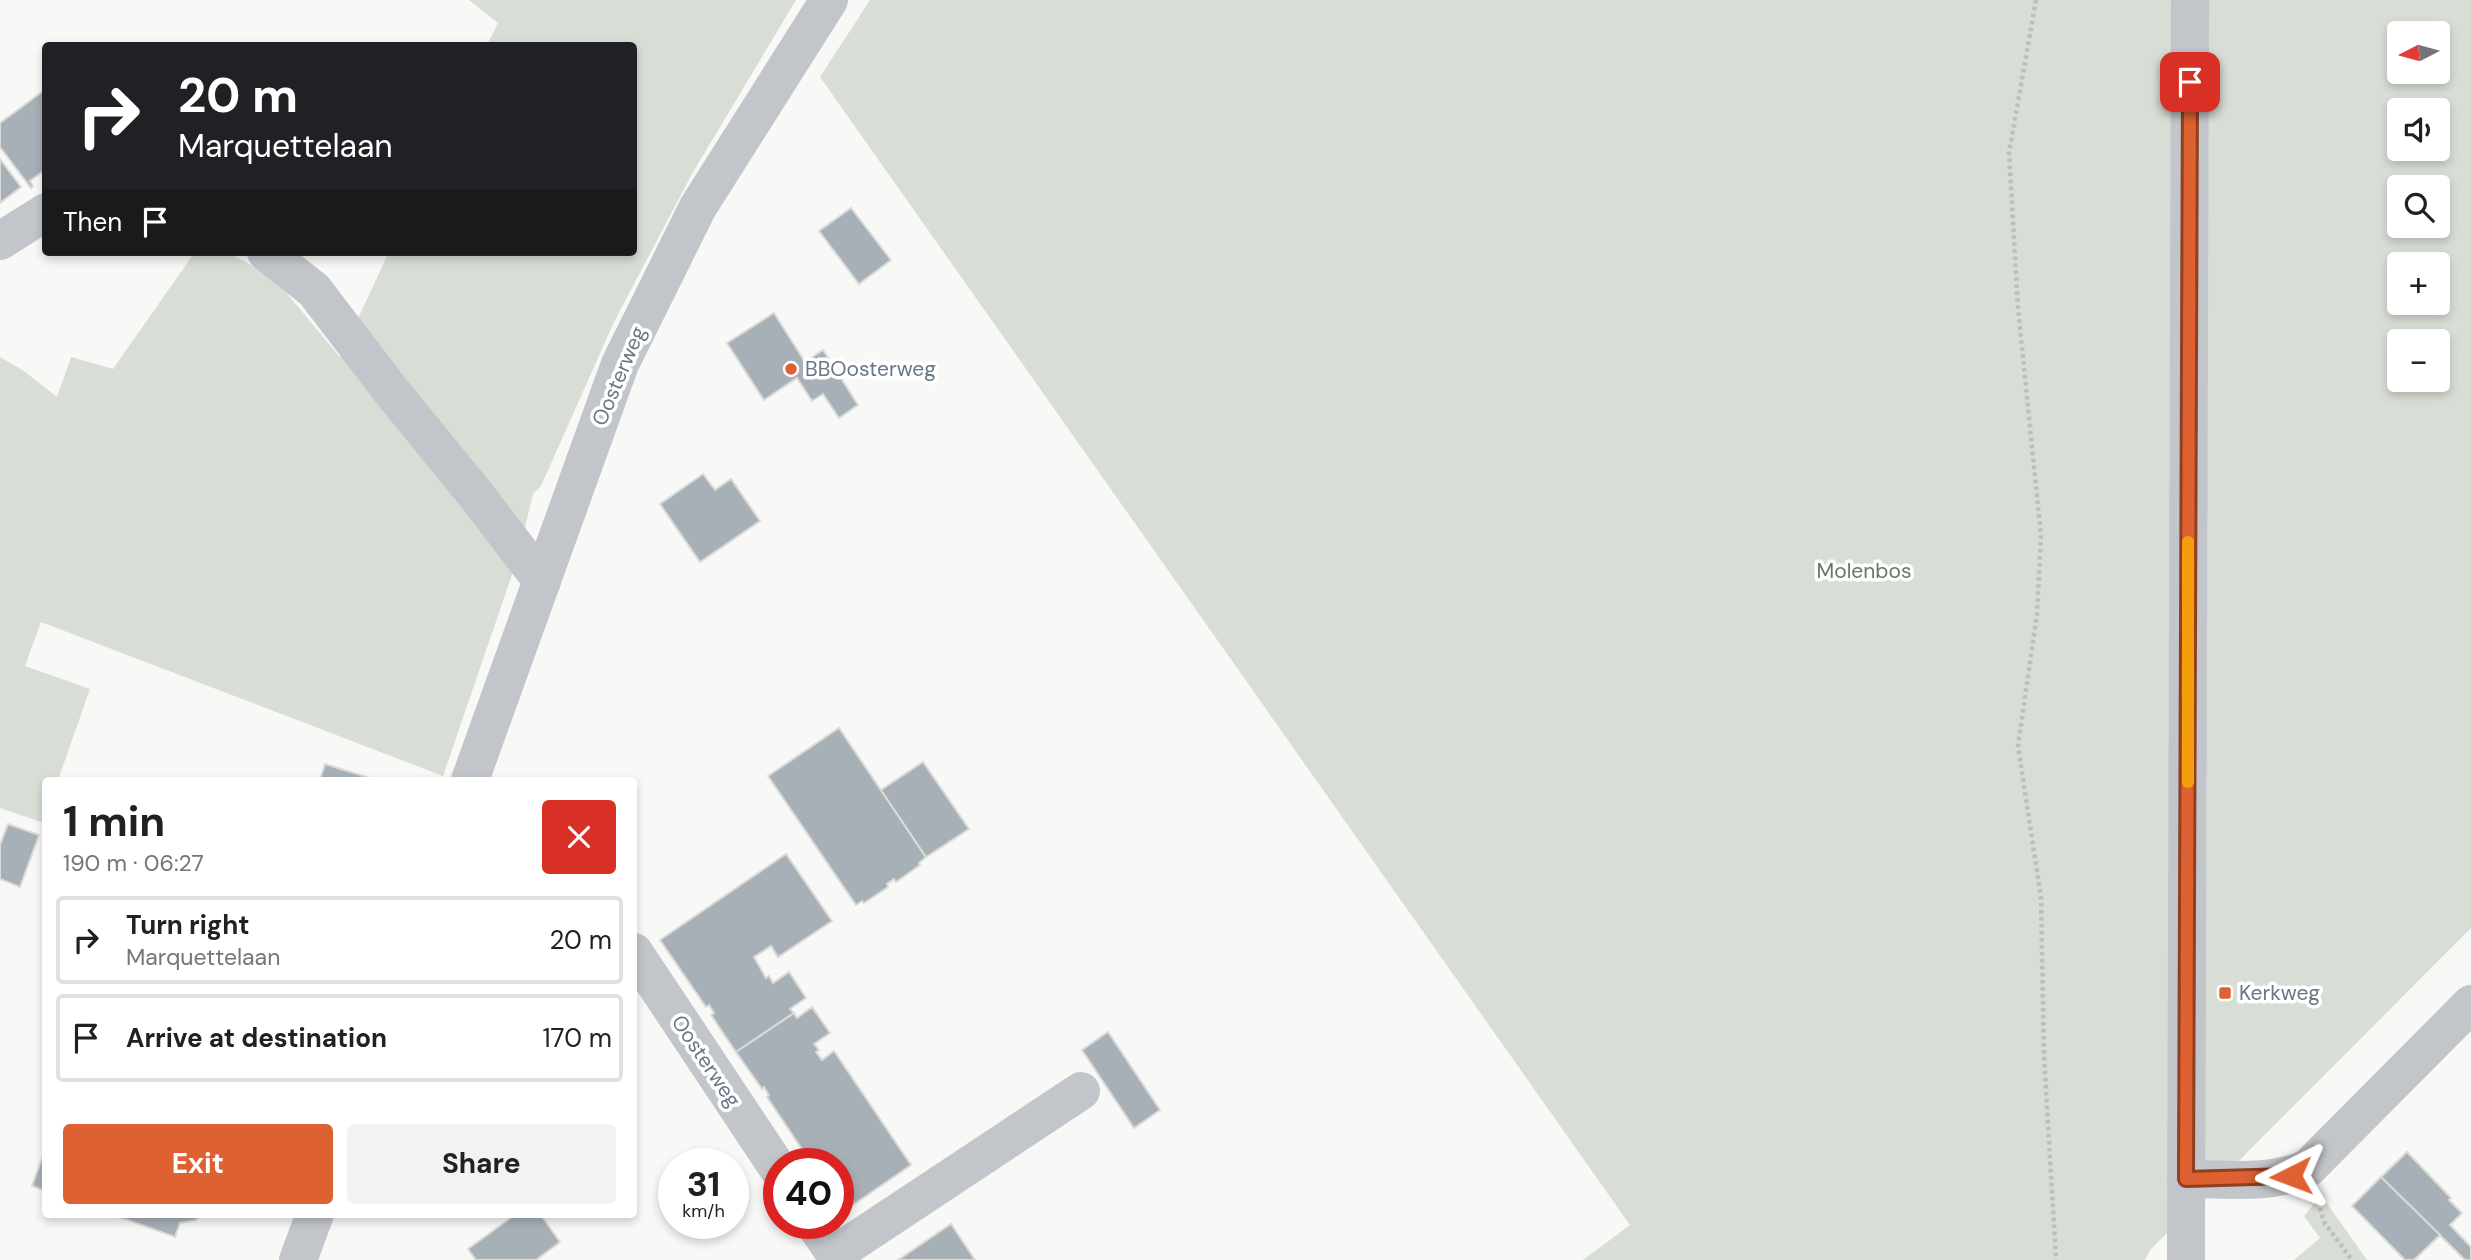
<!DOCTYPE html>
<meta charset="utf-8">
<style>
:root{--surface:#fff;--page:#f2f2f2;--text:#202124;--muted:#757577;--line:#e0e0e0;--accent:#dd6131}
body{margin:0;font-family:"DM Sans",sans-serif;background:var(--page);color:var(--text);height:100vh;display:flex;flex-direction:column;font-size:26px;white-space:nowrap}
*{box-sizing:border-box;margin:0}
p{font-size:23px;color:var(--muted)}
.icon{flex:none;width:38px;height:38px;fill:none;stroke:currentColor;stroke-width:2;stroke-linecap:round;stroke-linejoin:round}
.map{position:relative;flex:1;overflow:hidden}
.details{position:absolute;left:42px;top:777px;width:595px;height:441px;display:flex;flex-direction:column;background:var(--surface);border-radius:7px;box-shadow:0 4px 10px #0003}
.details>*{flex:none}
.hud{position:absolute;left:42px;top:42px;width:595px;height:214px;border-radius:7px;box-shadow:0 4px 10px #0003;background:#202124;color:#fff;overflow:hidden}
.needle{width:46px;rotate:264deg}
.fabs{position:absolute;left:2387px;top:21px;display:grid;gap:14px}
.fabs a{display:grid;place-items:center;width:63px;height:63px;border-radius:7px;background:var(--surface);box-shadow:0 4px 10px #0003;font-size:35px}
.speed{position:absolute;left:658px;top:1148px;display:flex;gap:14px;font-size:35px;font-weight:700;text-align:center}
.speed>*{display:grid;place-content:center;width:91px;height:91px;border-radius:50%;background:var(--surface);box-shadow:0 4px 10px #0003;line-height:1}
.speed small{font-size:18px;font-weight:400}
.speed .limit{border:10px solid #d22;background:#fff;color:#111}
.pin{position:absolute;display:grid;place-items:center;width:60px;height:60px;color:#fff;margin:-30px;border-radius:14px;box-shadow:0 4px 10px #0006}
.me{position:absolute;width:77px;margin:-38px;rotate:267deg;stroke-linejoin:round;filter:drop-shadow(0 0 5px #0008)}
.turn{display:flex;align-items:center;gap:24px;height:147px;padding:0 21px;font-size:32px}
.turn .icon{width:91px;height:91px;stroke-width:2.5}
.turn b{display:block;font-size:49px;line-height:60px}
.then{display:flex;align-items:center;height:66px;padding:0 21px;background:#0003;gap:14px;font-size:26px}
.round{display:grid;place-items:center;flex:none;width:74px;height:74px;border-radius:7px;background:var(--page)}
.head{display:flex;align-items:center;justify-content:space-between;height:119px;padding:0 21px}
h1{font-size:42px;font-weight:700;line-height:52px}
.action{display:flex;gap:14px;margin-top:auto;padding:14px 21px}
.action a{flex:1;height:80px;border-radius:7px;background:var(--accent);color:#fff;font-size:28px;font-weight:700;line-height:80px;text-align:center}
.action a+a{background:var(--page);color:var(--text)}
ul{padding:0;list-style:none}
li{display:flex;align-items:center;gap:21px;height:88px;margin:0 14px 10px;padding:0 7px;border:4px solid var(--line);border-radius:7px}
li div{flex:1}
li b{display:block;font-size:26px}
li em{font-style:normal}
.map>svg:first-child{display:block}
.green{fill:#d8ddd5;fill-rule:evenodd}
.building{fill:#a8b0b7;stroke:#dadad8;stroke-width:2}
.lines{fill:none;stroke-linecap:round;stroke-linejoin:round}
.path{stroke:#bcbec1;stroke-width:4.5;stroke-dasharray:3.5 3.5;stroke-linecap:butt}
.minor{stroke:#c2c5c9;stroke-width:38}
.route-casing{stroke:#903f20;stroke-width:18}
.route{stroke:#dd6131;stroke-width:12}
.slow{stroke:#f59e0b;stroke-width:12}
.poi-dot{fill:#dd6131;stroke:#fff;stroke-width:2.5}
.labels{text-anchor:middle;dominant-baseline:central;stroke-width:7;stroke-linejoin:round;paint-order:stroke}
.poi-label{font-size:21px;fill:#687786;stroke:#fff;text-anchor:start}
.street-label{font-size:21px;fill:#687786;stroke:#fff}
.park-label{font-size:21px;fill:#667863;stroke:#fff}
</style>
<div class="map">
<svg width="2471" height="1260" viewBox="0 0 2471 1260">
<rect width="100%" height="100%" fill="#f8f8f6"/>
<!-- green -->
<g class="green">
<polygon points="469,0 796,0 693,172 614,322 541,486 533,494 517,560 443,776 41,622 25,666 90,689 58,780 46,780 44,823 0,808 0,357 24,371 57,397 71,357 113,369 195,252 227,252 273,277 340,357 389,252 634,252 634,46 487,45 498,23"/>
<path d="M870,0H2471V928L2150,1250L2145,1260H1583L1630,1225L820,77ZM2399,33H2438V72H2399ZM2399,110H2438V149H2399ZM2399,187H2438V226H2399ZM2399,264H2438V303H2399ZM2399,341H2438V380H2399Z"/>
<polygon points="2321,1195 2367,1260 2294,1260 2320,1238 2304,1216"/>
</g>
<!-- building -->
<g class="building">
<polygon points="46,89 46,169 30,181 33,186 31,188 0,147 0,123"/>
<polygon points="0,159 21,187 0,203"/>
<polygon points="851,208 891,260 859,284 819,231"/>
<polygon points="774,313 805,362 823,350 858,405 839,418 823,394 812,401 797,378 764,400 727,343"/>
<polygon points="703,474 715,490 731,479 760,521 700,562 660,504"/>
<polygon points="839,728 926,857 919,863 920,865 896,882 894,879 887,884 888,887 864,903 862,901 856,905 768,776"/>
<polygon points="923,762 969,829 926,857 881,790"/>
<polygon points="325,764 376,780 320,780"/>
<polygon points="8,824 39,835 20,887 0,879 0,845"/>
<polygon points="786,854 832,921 778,957 771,946 754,957 766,978 769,976 773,983 789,972 806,998 790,1009 794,1013 736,1052 711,1015 714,1013 709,1005 706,1007 660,940"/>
<polygon points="812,1007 830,1033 814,1044 819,1050 816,1052 822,1060 834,1051 911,1165 844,1211 838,1202 838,1164 812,1164 767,1097 769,1095 764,1087 762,1089 736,1052 794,1013 797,1018"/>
<polygon points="1108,1032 1160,1110 1134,1128 1082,1050"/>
<polygon points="46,1147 46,1191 32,1186"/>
<polygon points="2407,1152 2451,1198 2449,1200 2462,1213 2450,1225 2471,1247 2471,1260 2465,1260 2381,1177"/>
<polygon points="2381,1177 2440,1235 2414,1260 2405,1260 2352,1206"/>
<polygon points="111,1214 200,1214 196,1220 180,1223 175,1237"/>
<polygon points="516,1214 540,1214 560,1242 536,1260 476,1260 468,1249"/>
<polygon points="951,1224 975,1260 898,1260"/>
</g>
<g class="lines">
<!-- path -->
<g class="path">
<polyline points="2036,0 2009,153 2018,308 2041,536 2037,614 2018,746 2041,898 2044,1056 2056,1260"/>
<polyline points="2320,1208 2324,1222 2352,1260"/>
</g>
<!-- minor -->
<g class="minor">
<polyline points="0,241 46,212"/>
<polyline points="266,252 314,290 392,392 476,495 542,581"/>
<polyline points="470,780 620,364 698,207 829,0"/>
<polyline points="634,952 779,1170"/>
<path d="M2186,1179C2226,1179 2272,1185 2308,1168L2471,1004"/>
<polyline points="814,1223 839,1260"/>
<polyline points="835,1254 1081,1091"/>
<polyline points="298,1260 315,1214"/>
<polyline points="2186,1260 2190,0"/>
</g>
</g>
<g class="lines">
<!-- route casing -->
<g class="route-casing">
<polyline id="route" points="2190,82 2186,1179 2291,1176"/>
</g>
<!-- route -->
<use href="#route" class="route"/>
<!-- slow -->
<polyline class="slow" points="2188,782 2188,542"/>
</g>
<!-- markers -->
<g class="poi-dot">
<circle cx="791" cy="369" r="7"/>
<rect x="2218" y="986" width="14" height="14" rx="3.5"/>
</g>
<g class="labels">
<!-- poi labels -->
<g class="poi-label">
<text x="805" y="369">BBOosterweg</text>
<text x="2239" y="993">Kerkweg</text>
</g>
<!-- street labels -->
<g class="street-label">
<text transform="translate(619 376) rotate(-67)">Oosterweg</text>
<text transform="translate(706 1061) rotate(56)">Oosterweg</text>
</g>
<!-- park labels -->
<g class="park-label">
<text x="1864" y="571">Molenbos</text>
</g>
</g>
</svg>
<div class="fabs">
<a><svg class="needle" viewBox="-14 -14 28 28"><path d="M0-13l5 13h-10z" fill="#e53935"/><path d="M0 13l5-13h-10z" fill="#757577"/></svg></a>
<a><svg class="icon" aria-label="sound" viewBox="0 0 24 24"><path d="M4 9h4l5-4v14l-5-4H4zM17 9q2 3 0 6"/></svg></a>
<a><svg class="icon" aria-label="search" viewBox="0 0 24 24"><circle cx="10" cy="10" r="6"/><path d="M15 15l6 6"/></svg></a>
<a>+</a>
<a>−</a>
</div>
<div class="speed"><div>31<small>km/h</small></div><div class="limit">40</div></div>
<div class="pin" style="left:2190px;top:82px;background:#d93025"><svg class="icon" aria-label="arrive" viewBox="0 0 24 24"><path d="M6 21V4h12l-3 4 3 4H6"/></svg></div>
<svg class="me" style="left:2291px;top:1176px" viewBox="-20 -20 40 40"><path d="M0-17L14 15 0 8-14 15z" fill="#dd6131" stroke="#fff" stroke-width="4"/></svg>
<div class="hud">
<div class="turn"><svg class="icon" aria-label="right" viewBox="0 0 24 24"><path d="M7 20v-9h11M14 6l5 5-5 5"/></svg><div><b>20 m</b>Marquettelaan</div></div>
<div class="then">Then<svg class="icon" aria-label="arrive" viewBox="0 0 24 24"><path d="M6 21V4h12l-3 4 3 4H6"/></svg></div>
</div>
<section class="details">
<div class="head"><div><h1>1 min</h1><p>190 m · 06:27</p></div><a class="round" style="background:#d93025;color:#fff"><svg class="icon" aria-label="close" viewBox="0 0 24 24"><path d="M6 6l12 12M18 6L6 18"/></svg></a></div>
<ul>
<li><svg class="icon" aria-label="right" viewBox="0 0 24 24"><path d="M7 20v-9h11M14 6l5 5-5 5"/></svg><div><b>Turn right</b><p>Marquettelaan</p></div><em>20 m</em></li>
<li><svg class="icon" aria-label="arrive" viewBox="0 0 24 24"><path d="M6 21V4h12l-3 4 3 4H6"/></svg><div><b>Arrive at destination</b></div><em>170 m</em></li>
</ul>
<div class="action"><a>Exit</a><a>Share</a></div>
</section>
</div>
